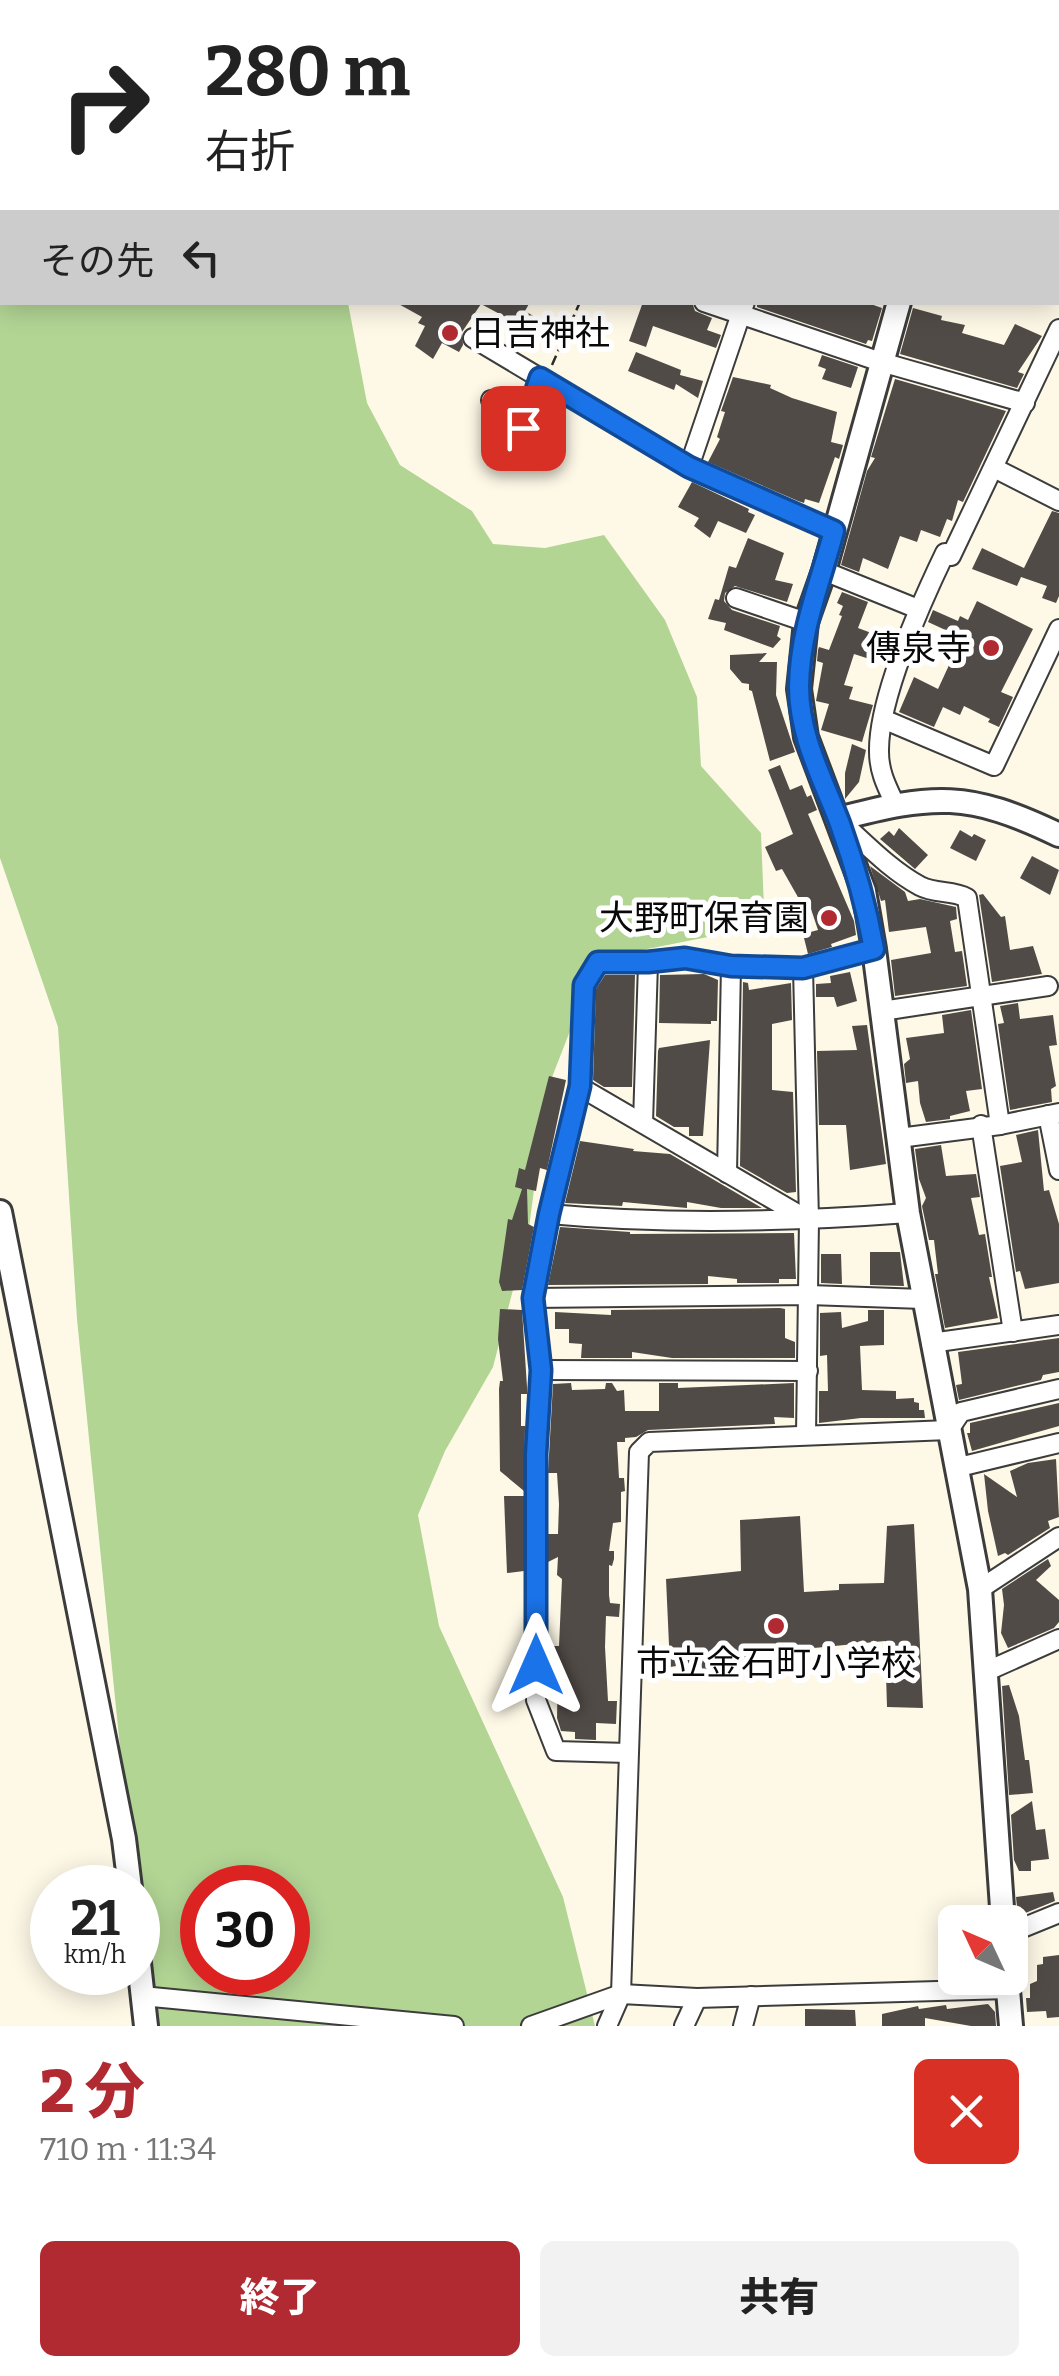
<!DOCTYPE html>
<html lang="ja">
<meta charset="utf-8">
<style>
:root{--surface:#fff;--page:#f2f2f2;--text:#222;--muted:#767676;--accent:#b12a32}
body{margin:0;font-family:Bitter,"Noto Sans JP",serif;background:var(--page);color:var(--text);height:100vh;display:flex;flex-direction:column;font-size:38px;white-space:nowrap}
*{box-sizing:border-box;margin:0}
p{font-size:32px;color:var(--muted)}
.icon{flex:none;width:55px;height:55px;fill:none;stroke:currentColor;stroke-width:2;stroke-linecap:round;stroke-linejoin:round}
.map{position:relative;height:2026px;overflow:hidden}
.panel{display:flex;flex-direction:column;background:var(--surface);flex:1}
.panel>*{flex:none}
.banner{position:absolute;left:0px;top:0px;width:1060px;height:305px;box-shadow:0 5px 25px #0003;background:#fff;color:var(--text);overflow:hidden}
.needle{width:65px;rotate:314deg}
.controls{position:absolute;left:938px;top:1905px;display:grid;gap:20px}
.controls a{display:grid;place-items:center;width:90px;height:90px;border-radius:15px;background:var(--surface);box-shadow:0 5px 25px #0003;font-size:50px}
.speed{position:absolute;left:30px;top:1865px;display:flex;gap:20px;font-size:50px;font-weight:700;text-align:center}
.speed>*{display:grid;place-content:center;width:130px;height:130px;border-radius:50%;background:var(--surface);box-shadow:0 5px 25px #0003;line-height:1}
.speed small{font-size:25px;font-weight:400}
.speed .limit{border:15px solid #d22;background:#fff;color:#111}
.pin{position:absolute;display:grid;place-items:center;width:85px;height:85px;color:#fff;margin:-42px;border-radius:20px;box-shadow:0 5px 15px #0006}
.me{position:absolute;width:110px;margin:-55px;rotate:0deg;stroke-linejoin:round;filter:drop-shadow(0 0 8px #0008)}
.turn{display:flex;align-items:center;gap:35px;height:210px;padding:0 40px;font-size:45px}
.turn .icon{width:130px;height:130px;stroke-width:2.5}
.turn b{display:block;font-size:70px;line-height:85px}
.then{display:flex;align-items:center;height:95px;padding:0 40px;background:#0003;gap:20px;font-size:38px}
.round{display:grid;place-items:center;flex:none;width:105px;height:105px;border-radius:15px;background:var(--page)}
.headline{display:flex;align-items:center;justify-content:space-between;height:170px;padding:0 40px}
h1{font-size:60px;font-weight:800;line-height:75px;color:var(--accent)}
.cta{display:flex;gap:20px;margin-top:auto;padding:20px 40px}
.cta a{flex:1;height:115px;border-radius:15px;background:var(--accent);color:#fff;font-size:40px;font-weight:800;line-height:115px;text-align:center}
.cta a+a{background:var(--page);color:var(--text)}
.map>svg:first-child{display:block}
.forest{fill:#b2d594;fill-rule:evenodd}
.building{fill:#514b47}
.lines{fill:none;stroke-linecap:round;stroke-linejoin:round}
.service-casing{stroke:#3c3c3c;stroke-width:14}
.minor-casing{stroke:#3c3c3c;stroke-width:22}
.tertiary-casing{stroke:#3c3c3c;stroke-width:28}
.secondary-casing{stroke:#2b2b2b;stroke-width:30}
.path{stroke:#2b2b2b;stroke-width:2.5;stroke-dasharray:10 5;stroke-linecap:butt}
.service{stroke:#fff;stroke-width:9}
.minor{stroke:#fff;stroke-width:18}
.tertiary{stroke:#fff;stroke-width:22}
.secondary{stroke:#fbf1a5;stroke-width:25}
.route-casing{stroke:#114b97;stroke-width:25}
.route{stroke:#1a73e8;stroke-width:18}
.poi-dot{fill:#b12a32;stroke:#fff;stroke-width:4}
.labels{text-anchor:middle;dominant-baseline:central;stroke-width:10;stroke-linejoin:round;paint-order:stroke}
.poi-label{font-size:35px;fill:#090909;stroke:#fff;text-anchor:end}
</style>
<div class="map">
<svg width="1059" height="2026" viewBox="0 0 1059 2026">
<rect width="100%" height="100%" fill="#fef9e7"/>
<!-- forest -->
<path class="forest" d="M0,0H432V2H2V302L348,303L367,403L400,465L472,511L493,544L545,548L604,535L665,620L697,697L701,766L761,833L764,909L728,933L607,957L586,990L547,1090L529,1228L493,1367L445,1451L418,1515L439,1626L563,1897L595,2026H146L138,1888L134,1887L77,1319L58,1027L0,858ZM202,1888H288V1972H202Z"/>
<!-- building -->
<g class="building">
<polygon points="395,302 530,302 525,311 535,317 528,329 481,304 462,332 463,345 459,352 442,343 433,359 415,346 425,326 418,323 422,317"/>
<polygon points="643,302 692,302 695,311 712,318 707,330 721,335 716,348 653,326 646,347 629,341"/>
<polygon points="757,302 865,302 882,308 872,341 868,340 866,344 757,307"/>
<polygon points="913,308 942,316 941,320 965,325 962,333 1004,345 1015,324 1042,336 1018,372 1024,374 1017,388 900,354"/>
<polygon points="636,352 681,370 680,375 703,381 698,398 676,384 674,390 628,371"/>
<polygon points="822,355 858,367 851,388 822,379 826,369 818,366"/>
<polygon points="733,377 771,385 770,388 792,398 837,412 831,442 843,445 839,459 835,457 819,503 805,499 804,503 798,501 708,462 720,439 717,437 725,412 721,411"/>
<polygon points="895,379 1006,411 963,502 958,500 952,521 947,519 940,537 921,530 917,542 900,536 888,569 863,558 859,572 841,565 867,471 875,458 871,457"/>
<polygon points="692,482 749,509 748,512 755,515 746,533 718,521 710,538 694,526 699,518 678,507"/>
<polygon points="1052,511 1059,513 1059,596 1056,603 1042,598 1047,586 1021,577 1017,586 972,569 982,548 1024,568"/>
<polygon points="748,538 784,553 775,580 793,584 787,602 735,586 725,593 724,601 732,610 780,626 777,636 781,639 773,648 724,630 726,623 708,619 715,599 719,600 729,566 736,568"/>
<polygon points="842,592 868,602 858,628 893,641 885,664 854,654 844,685 853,687 849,699 873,705 862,742 821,730 829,704 816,701 823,663 817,661 818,650 819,647 829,650 842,616 839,615 843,606 837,603"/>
<polygon points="977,601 1033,629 1001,692 1013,697 999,727 988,722 990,719 964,706 960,715 943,707 934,727 899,712 914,677 938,689 950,663 947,661 956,644 948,640 952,633 928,622 933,610 958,621 960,616 968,620"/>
<polygon points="767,653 759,662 777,662 776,695 795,752 770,761 752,691 749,690 749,684 742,683 730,669 730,655"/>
<polygon points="852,744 866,750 859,782 845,799 845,773"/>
<polygon points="780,765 790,790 802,785 807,797 811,795 817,810 808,814 854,921 856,935 831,944 832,947 808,954 803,934 818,930 809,903 803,906 782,869 776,871 765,847 793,834 768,770"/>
<polygon points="899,828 928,855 915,869 880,839 889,831 894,836"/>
<polygon points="960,830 972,837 974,834 986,840 976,861 950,848"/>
<polygon points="1032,856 1059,870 1050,895 1020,878"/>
<polygon points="870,866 905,892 908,901 920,899 956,907 957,919 950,921 955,952 962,951 967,986 895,996 891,960 931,953 926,927 889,932 885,900 881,901"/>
<polygon points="983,894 1001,917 1005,916 1010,950 1033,946 1042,974 992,982 979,895"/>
<polygon points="850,972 857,1001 837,1007 834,997 816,997 816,984 831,983 830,976"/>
<polygon points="704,974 718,980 717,1021 711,1021 711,1024 659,1023 660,975"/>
<polygon points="605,975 635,975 632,1087 604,1087 593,1080 596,989"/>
<polygon points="743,982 748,983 749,990 791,983 792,1020 772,1024 772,1090 793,1092 796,1192 787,1193 740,1166"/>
<polygon points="1018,1003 1020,1019 1053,1015 1057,1045 1049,1046 1056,1086 1051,1089 1052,1102 1010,1110 998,1024 1004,1023 1000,1006"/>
<polygon points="971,1010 982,1089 966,1091 970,1111 950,1116 950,1119 926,1122 920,1103 918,1081 906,1083 904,1064 910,1059 906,1038 944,1033 942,1015"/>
<polygon points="867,1025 886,1164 850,1170 846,1125 819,1125 817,1051 857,1050 852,1026"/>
<polygon points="710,1040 703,1136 689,1136 689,1127 674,1127 656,1116 658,1051 659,1048"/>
<polygon points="549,1076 566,1080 547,1170 540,1168 536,1191 527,1189 528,1224 534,1227 522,1290 502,1291 499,1282 508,1219 512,1220 522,1189 515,1187 519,1168 525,1170"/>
<polygon points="1038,1130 1044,1191 1049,1190 1059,1224 1059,1283 1025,1289 1020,1271 1016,1272 1000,1166 1022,1162 1016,1135"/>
<polygon points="580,1141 634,1149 633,1151 670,1154 762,1208 721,1208 687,1202 687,1208 623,1202 622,1206 565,1203"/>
<polygon points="941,1145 946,1176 976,1174 980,1197 971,1198 979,1235 985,1234 992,1277 989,1277 998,1318 945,1328 935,1274 938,1274 934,1240 929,1240 922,1206 926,1198 919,1179 915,1149"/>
<polygon points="560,1227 630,1232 630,1234 794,1233 796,1279 779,1279 779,1283 737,1283 737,1279 708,1276 708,1284 548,1285"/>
<polygon points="870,1252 900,1252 904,1286 870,1285"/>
<polygon points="821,1254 841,1254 842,1284 821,1283"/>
<polygon points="780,1308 785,1309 785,1338 795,1342 795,1358 672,1358 632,1352 632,1358 581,1358 582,1344 569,1343 569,1329 555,1329 555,1312 611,1315 611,1310"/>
<polygon points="500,1309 522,1310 527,1387 527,1394 521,1394 521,1426 525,1426 524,1491 500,1471 499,1389 500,1381 503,1381 498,1339"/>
<polygon points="868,1310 884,1310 884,1345 860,1346 862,1390 896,1391 896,1399 914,1398 914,1402 919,1403 919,1410 924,1410 925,1418 861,1418 819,1423 819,1391 828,1391 827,1355 820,1356 820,1313 841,1312 842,1328 868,1321"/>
<polygon points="1059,1338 1059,1372 1043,1375 1041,1380 959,1400 956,1385 962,1384 958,1352"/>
<polygon points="571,1383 572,1390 605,1389 606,1383 612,1383 617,1391 624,1390 625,1411 659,1411 659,1383 678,1383 678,1388 794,1383 794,1418 774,1417 775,1424 648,1430 636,1437 625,1438 625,1442 617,1442 619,1478 624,1478 625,1491 621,1492 621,1522 613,1523 609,1551 614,1551 614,1559 612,1566 609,1565 609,1595 610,1603 620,1604 619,1617 606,1616 605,1647 608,1701 617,1701 616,1724 596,1723 596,1740 575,1739 575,1732 561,1731 557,1718 558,1666 550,1666 551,1646 559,1646 562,1579 557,1575 558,1557 548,1562 548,1534 558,1534 559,1504 557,1473 548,1473 553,1384"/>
<polygon points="1059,1403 1059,1426 972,1451 967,1433 970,1433 970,1423"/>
<polygon points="1056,1459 1059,1517 1048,1521 1050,1528 1008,1555 1005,1553 998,1556 988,1511 984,1474 1017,1497 1010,1471 1028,1463"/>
<polygon points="504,1496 524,1496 524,1571 507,1573"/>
<polygon points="800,1516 804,1592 839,1590 839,1584 884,1583 887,1526 914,1524 923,1708 887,1707 885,1641 804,1649 748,1649 739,1680 704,1679 701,1662 670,1667 666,1579 741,1571 740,1520"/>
<polygon points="1048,1559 1051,1566 1036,1580 1059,1600 1059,1622 1054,1628 1008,1648 1001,1633 1004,1605 1002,1589"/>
<polygon points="1009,1685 1019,1716 1025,1760 1029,1760 1033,1793 1009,1795 1002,1686"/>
<polygon points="1032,1801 1036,1830 1045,1829 1049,1859 1031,1861 1031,1871 1019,1871 1014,1860 1011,1815"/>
<polygon points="1053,1892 1055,1901 1018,1916 1016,1897"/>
<polygon points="1059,1955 1059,2017 1047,2018 1046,2011 1027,2012 1026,1998 1030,1998 1030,1984 1037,1981 1037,1965 1043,1964 1043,1957"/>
<polygon points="988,2004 995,2012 996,2026 971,2026 925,2018 925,2026 882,2026 882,2014 918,2006 919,2009 946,2005 947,2009"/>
<polygon points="805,2009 855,2010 856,2026 805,2026"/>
</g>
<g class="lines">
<!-- service casing -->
<g class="service-casing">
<polyline id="service" points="129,0 130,2"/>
</g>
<!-- minor casing -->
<g class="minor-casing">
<g id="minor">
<polyline points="565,0 569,2"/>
<polyline points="647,2 648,0"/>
<polyline points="732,2 734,0"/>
<polyline points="864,2 865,0"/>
<polyline points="999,2 1000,0"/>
<polyline points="704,302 881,362 1025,403"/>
<polyline points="473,338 689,467 835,531"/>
<polyline points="491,400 523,427"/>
<polyline points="523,437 525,417 540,378"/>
<polyline points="689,467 745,302"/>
<polyline points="994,468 1059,501"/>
<polyline points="824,571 918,609"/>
<polyline points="736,598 806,622"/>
<polyline points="883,719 994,766 1059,629"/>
<path d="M895,804C887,787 879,772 879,752C878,699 921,603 945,553L951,556L1059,329"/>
<path d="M838,819C864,842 890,870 920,886C935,894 953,890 967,898L1000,1125"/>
<polyline points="803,968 809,1220 806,1435"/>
<polyline points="882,1011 1048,986"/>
<polyline points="580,1087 808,1220"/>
<polyline points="1048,1115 1059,1170"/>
<polyline points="643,1123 648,963"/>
<polyline points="981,1125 1013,1332"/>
<polyline points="899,1138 1000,1125 1059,1113"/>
<polyline points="727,1173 731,966"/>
<path d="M549,1214C668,1225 789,1222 908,1213"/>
<polyline points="533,1298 809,1295 923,1299"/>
<polyline points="931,1343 1059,1325"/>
<polyline points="541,1370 808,1371"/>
<polyline points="959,1467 1059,1443"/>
<polyline points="980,1589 1059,1537"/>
<polyline points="985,1672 1059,1639"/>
<polyline points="628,1753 556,1751 536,1700 536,1454 541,1370 533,1298 549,1214 580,1087 584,985 598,962 648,963 685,958 731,966 803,968 874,949"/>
<polyline points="1010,1933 1059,1913"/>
<polyline points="142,1996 454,2026"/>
<polyline points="531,2026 621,1994 697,1998 1008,1989"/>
<polyline points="607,2026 621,1994 639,1452 649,1442 949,1430 961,1412 1059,1389"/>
<polyline points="684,2026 697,1998"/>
<polyline points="743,2026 751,1996"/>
</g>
</g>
<!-- tertiary casing -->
<g class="tertiary-casing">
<g id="tertiary">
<polyline points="899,302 824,571 806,622 799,689 806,737 864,891 874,949 908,1213 980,1589 1003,1922"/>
<path d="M838,819C934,794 968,791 1059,835"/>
<polyline points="0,1212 124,1839 130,1888"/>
<polyline points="138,1954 146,2026"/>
<polyline points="1007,1978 1011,2026"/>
</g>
</g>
<!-- secondary casing -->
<g class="secondary-casing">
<polyline id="secondary" points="1058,207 1059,207"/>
</g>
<!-- path -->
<polyline class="path" points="552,365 580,302"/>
<!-- service -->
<use href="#service" class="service"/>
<!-- minor -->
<use href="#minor" class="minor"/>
<!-- tertiary -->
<use href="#tertiary" class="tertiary"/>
<!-- secondary -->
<use href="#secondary" class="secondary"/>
</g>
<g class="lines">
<!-- route casing -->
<g class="route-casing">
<path id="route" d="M523,428L540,378L689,467L834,531C820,583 800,631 799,686C799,737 823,779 840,824C855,866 866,905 874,949L803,968L731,966L685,958L648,962H598L584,985L580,1086L549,1214L533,1298L541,1370L536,1454V1665"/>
</g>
<!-- route -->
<use href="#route" class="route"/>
</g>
<!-- markers -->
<g class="poi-dot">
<circle cx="450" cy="333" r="10"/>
<circle cx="991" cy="648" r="10"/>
<circle cx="829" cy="918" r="10"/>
<circle cx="776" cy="1626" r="10"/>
</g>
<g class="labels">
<!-- poi labels -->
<g class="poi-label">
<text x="470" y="333" text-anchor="start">日吉神社</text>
<text x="971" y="648">傳泉寺</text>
<text x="809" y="918">大野町保育園</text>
<text x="776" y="1663" text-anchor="middle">市立金石町小学校</text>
</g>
</g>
</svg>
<div class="controls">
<a><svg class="needle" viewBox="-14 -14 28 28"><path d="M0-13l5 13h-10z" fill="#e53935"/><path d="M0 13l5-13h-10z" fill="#767676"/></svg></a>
</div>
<div class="speed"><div>21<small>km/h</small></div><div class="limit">30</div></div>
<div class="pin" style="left:523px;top:428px;background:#d93025"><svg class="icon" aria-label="arrive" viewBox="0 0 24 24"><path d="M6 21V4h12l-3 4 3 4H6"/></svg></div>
<svg class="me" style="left:536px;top:1665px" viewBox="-20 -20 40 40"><path d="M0-17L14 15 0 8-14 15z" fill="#1a73e8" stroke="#fff" stroke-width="4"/></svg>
<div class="banner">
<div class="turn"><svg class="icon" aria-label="right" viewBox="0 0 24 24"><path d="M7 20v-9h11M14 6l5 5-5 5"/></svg><div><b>280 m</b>右折</div></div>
<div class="then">その先<svg class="icon" aria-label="left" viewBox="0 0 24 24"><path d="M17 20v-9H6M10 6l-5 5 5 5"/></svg></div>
</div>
</div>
<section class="panel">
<div class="headline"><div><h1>2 分</h1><p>710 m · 11:34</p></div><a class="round" style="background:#d93025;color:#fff"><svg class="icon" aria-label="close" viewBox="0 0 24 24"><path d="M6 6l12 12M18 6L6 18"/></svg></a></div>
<div class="cta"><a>終了</a><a>共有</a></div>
</section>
